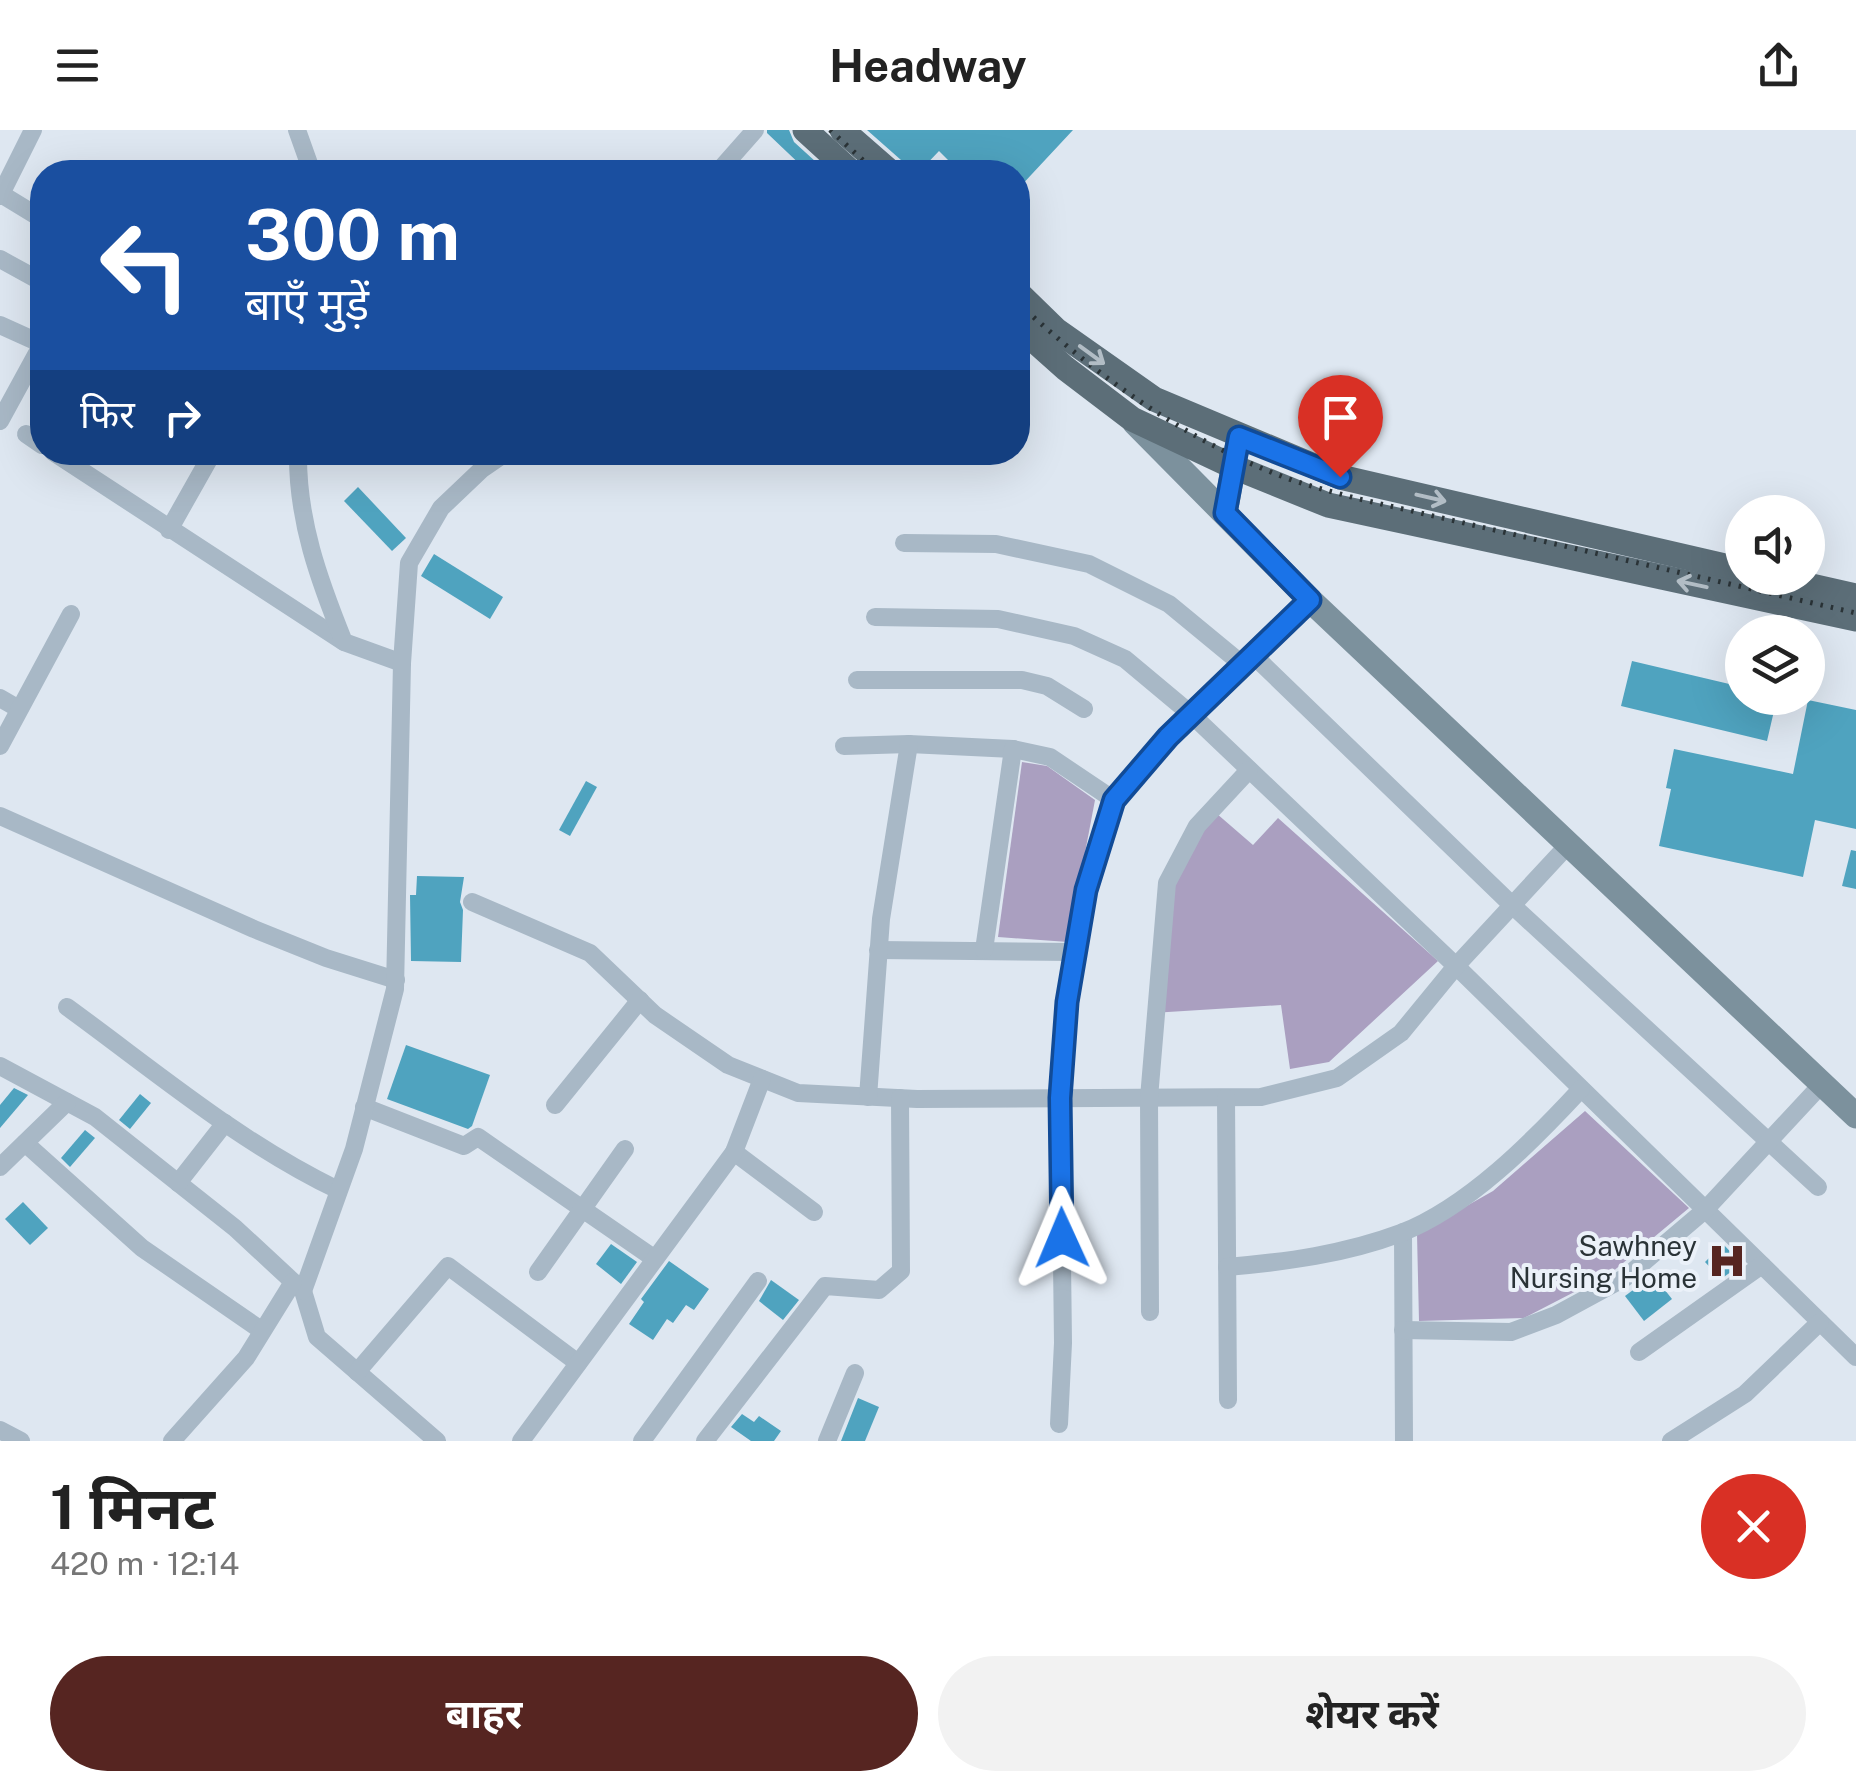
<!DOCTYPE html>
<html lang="hi">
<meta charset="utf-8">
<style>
:root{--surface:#fff;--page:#f2f2f2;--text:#222;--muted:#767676;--accent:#562521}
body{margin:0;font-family:"Public Sans","Noto Sans Devanagari",sans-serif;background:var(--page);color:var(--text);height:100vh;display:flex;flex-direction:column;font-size:38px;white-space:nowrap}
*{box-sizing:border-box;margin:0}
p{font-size:32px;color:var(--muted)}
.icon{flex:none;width:55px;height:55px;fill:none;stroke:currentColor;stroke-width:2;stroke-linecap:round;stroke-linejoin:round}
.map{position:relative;height:1311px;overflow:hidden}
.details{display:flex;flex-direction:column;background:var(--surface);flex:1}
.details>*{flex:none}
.guide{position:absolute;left:30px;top:30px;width:1000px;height:305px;border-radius:40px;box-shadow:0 10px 40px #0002;background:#1a4fa0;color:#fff;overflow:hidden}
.tools{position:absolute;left:1725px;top:365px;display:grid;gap:20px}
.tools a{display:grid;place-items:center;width:100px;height:100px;border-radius:50%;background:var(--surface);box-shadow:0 10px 40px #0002;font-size:50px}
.pin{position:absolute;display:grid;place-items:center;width:85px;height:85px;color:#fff;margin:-102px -42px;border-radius:50% 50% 50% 0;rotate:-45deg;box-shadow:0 0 10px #0007}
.pin .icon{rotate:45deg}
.me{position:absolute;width:110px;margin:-55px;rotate:359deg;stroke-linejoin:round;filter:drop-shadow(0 0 8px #0008)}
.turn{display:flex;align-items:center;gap:35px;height:210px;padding:0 50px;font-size:45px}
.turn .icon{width:130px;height:130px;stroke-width:2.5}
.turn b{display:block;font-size:70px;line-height:85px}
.then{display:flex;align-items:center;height:95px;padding:0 50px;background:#0003;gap:20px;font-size:38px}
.round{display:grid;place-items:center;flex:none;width:105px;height:105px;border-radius:52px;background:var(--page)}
.head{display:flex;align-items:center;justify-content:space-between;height:170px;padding:0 50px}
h1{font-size:60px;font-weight:700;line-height:75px}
.action{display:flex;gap:20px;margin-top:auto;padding:20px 50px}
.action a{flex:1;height:115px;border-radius:60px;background:var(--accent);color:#fff;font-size:40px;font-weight:700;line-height:115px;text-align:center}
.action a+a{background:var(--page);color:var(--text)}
header{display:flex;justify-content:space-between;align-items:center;height:130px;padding:0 50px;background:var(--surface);font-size:45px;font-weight:700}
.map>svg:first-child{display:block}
.green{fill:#aa9fc0}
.building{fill:#4fa3bf}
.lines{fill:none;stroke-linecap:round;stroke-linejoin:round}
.minor{stroke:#a8b8c6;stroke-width:18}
.secondary{stroke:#7c919d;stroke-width:25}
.primary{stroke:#5c6e78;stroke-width:25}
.rail{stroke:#2a3337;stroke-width:5;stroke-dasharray:2.5 8;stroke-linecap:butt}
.oneway{stroke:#b2bdc5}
.route-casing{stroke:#114b97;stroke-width:25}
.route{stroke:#1a73e8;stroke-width:18}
.labels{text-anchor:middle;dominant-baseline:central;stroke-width:8;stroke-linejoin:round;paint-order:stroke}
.poi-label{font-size:28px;fill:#2a3337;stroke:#ebf1f9;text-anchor:end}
</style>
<header><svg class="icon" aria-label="menu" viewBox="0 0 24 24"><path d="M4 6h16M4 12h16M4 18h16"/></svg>Headway<svg class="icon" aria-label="share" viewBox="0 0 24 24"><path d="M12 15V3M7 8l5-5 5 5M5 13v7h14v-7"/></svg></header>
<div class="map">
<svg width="1856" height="1311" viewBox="0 0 1856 1311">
<rect width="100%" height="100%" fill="#dee7f1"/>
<!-- green -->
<g class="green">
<polygon points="1022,632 1047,636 1095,670 1068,812 998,807"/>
<polygon points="1216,683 1253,715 1278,688 1438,831 1329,932 1290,939 1281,875 1152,883 1178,727"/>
<polygon points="1585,981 1689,1078 1611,1143 1524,1188 1419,1191 1417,1104 1493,1061"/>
</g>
<!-- building -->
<g class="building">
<polygon points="767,0 789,0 794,12 827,42 808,42 767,3"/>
<polygon points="867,0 1073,0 1018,59 1018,42 960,42 939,21 919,42 906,42 901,30"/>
<polygon points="358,357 406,408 392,421 344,371"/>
<polygon points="434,424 503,467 490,489 421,446"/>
<polygon points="1632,531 1742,557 1742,568 1777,568 1767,611 1621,576"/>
<polygon points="1808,570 1856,580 1856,699 1815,690 1803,747 1659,716 1671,659 1666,658 1674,619 1793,644"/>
<polygon points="586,651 597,657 570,706 559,700"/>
<polygon points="1851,720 1856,721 1856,759 1842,756"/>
<polygon points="417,746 464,747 460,772 463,780 461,832 411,831 410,765 416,765"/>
<polygon points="406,915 490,945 472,996 468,999 387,969"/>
<polygon points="14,958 28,965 0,998 0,975"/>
<polygon points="140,964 151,973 130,999 119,990"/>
<polygon points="85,1000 95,1008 70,1037 61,1028"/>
<polygon points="23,1072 48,1098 30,1115 5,1089"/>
<polygon points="611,1114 637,1132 621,1154 596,1134"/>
<polygon points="1723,1114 1742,1134 1721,1149 1705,1132"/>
<polygon points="669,1131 709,1159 694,1180 686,1175 673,1193 667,1189 653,1210 629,1194 644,1172 641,1169"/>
<polygon points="1653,1145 1672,1169 1644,1191 1625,1166"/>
<polygon points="771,1150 799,1170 783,1190 759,1171"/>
<polygon points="858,1268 879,1277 865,1311 841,1311"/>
<polygon points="742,1284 754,1292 759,1286 781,1301 774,1311 751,1311 731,1297"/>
</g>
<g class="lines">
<!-- minor -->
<g class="minor">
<polyline points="297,0 312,42"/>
<polyline points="687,42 697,42"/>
<polyline points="718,42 755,0"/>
<polyline points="1,64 33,0"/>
<polyline points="0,66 1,64 42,89"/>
<polyline points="0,129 42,152"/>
<polyline points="0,195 42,214"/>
<polyline points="0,291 42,214"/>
<polyline points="26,304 42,315"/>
<polyline points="53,322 344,512"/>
<path d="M298,322C297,390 319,450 344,512L402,533"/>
<polyline points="169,400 213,322"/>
<polyline points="904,413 996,414 1089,434 1169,474 1243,535"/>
<polyline points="875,487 998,489 1074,506 1125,529 1192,585 1456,836 1856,1227"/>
<polyline points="1253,525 1513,776 1818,1057"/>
<polyline points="857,550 1022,550 1047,556 1084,579"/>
<polyline points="0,568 19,579"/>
<polyline points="0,616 71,484"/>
<polyline points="844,616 909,614 1013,619 1050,627 1114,670"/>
<polyline points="0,686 254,799 326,828 396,850"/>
<polyline points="472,772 590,823 655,885 728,935 798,963 917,969 1261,967 1337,948 1401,903 1456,836 1569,714"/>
<polyline points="878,820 1074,822"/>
<polyline points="984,820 1013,619"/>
<path d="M67,877C155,941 240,1013 338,1060"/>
<polyline points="0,936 95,987 235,1098 303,1161 317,1207 437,1311"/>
<polyline points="868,967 881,789 909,614"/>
<polyline points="1226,968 1228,1270"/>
<polyline points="555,975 640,870"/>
<polyline points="364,977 464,1016 478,1007 655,1129"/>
<polyline points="25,1013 142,1118 261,1200"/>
<polyline points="734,1022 814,1082"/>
<polyline points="0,1037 67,972"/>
<polyline points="178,1053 225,993"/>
<polyline points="1403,1102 1404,1311"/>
<path d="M1227,1137C1286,1132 1345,1124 1401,1103C1468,1077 1533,1011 1581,959"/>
<polyline points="538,1142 625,1019"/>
<polyline points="303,1161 354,1019 395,859 402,533 409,433 441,378 482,339 507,322"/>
<polyline points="1150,1182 1149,968 1167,753 1197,696 1249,640"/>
<polyline points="1403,1200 1511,1202 1556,1185 1626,1147 1705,1080 1822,954"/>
<polyline points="1639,1222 1762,1135"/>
<polyline points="357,1242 448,1136 578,1233"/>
<polyline points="1059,1294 1063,1213 1060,968 1067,872 1086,760 1114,670 1169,607 1310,470"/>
<polyline points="0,1300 21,1311"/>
<polyline points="172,1311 246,1228 293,1152"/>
<polyline points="521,1311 734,1022 762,949"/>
<polyline points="642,1311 758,1151"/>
<polyline points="705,1311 825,1156 879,1160 901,1141 900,968"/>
<polyline points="827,1311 855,1243"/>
<polyline points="1671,1311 1745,1264 1820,1192"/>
</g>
<!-- secondary -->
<g class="secondary">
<polyline points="1135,293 1310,470 1856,986"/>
<polyline points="1225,383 1239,307"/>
</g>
<!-- primary -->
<g class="primary">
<polyline points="805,0 851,42"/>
<polyline points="842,0 890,42"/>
<polyline points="1018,163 1056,200 1154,269 1340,347 1742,440"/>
<polyline points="1018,196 1065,238 1132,289 1234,337 1328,375 1856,489"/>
<polyline points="1776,448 1856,466"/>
</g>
<!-- rail -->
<g class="rail">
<polyline points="830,0 876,42"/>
<path d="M1018,173C1095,244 1181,308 1281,346C1304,355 1330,361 1355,368L1856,483"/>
</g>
</g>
<!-- one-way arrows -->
<defs><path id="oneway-shaft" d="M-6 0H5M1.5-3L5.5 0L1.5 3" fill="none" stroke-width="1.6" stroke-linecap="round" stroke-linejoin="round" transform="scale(2.5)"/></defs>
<g class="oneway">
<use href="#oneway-shaft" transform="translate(1092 225) rotate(36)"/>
<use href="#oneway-shaft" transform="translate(1431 368) rotate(13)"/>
<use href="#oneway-shaft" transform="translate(1692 454) rotate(-168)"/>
</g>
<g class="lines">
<!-- route casing -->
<g class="route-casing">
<polyline id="route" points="1062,1108 1060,968 1067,872 1086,760 1114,670 1168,607 1310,470 1225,383 1239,307 1340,347"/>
</g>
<!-- route -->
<use href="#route" class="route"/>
</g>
<!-- icons -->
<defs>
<g id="hospital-bare" transform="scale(3)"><path d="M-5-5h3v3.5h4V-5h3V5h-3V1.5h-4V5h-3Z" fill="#562521" stroke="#ebf1f9" stroke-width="2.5" paint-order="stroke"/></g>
</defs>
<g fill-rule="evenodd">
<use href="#hospital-bare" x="1727" y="1131"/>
</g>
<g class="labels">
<!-- poi labels -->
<g class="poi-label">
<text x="1697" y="1115">Sawhney<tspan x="1697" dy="32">Nursing Home</tspan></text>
</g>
</g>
</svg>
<div class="tools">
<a><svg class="icon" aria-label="sound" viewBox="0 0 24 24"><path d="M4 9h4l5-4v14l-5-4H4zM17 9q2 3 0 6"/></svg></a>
<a><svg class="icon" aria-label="layers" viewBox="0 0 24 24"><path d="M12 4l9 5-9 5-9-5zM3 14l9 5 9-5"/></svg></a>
</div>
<div class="pin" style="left:1340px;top:347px;background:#d93025"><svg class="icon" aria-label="arrive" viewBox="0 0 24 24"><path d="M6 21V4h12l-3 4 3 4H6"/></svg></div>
<svg class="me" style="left:1062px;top:1108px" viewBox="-20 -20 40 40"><path d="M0-17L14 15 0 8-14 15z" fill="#1a73e8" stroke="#fff" stroke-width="4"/></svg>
<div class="guide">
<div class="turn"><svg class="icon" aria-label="left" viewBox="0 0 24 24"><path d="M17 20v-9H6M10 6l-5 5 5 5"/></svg><div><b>300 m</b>बाएँ मुड़ें</div></div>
<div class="then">फिर<svg class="icon" aria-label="right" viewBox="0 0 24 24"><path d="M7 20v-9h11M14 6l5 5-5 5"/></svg></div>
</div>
</div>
<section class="details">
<div class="head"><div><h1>1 मिनट</h1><p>420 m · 12:14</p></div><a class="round" style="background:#d93025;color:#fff"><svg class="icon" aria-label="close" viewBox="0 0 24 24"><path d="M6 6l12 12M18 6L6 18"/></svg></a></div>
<div class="action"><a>बाहर</a><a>शेयर करें</a></div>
</section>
